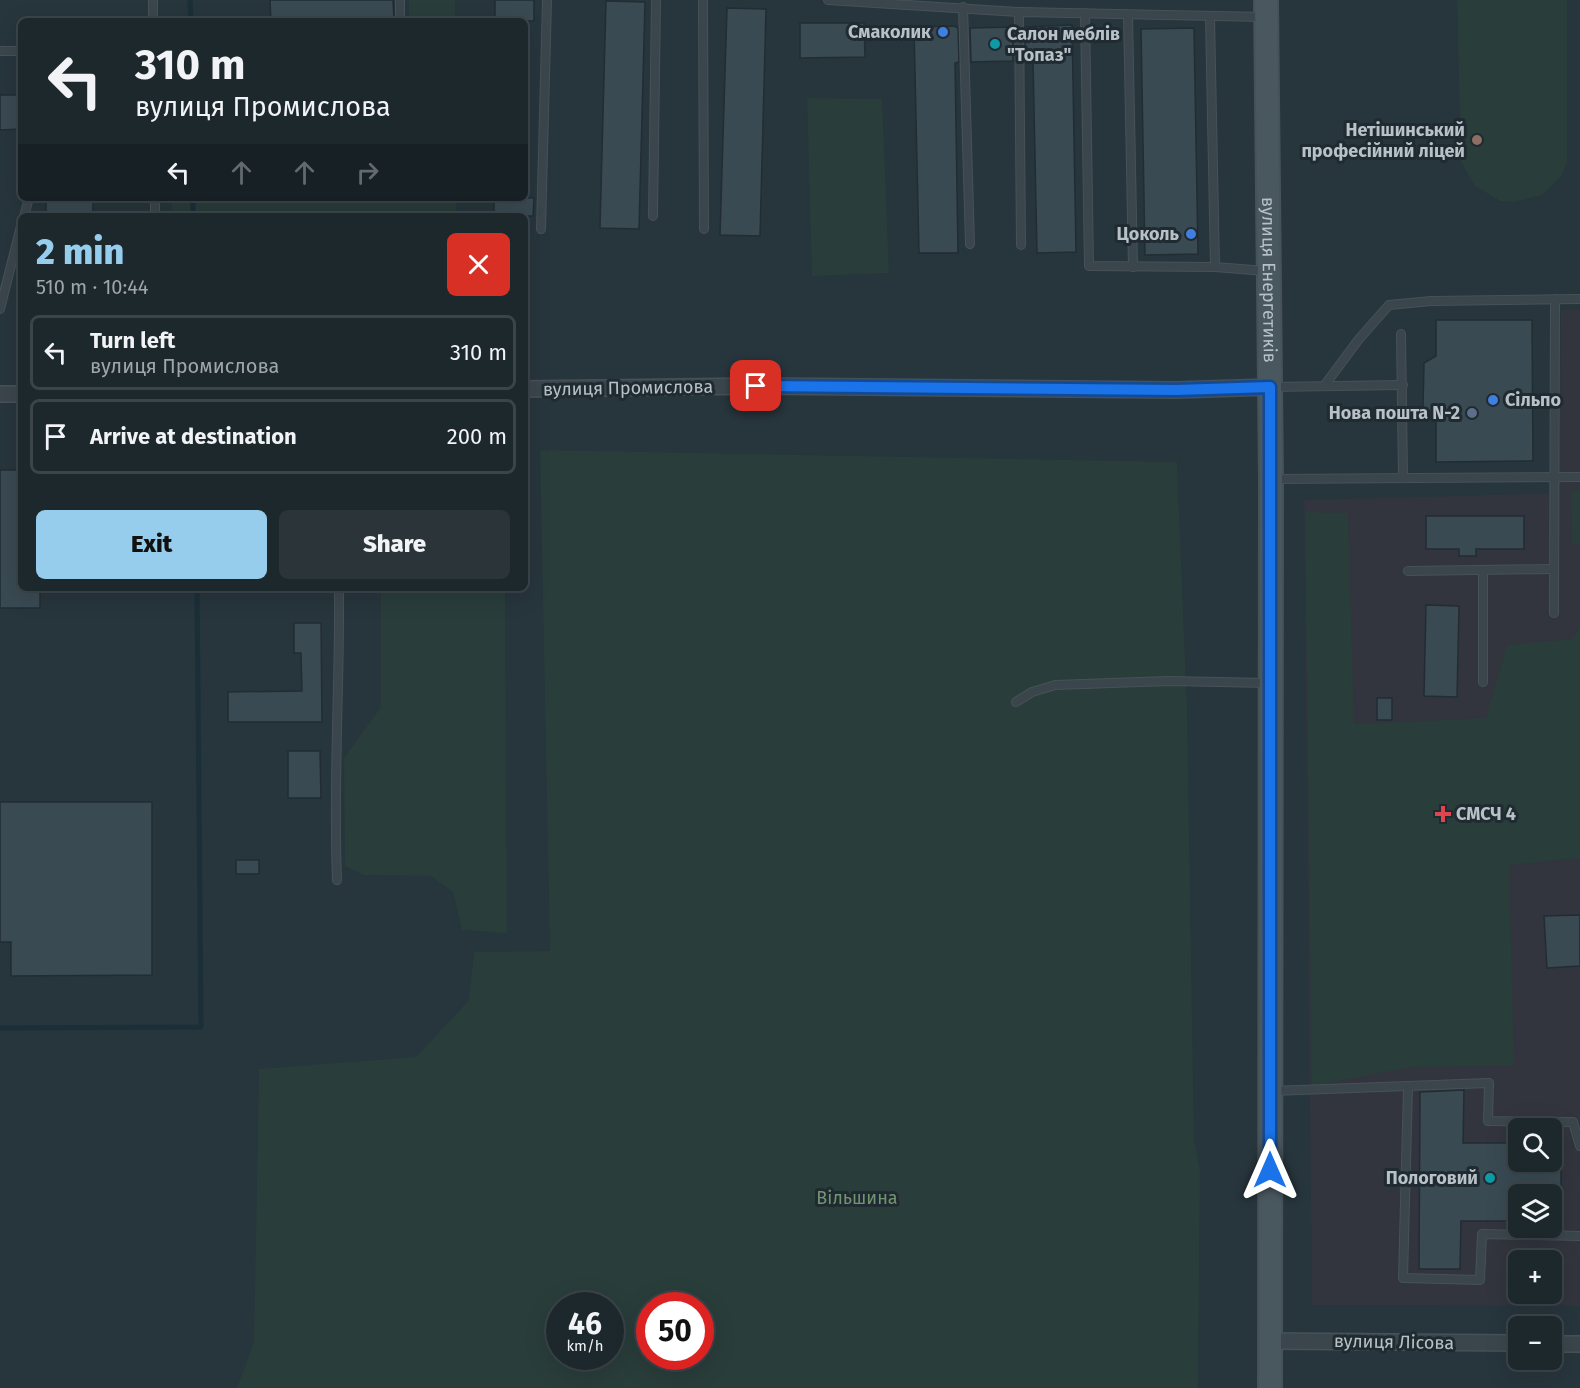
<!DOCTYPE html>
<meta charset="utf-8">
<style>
:root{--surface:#1d282d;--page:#2a3439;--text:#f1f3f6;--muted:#a0a6aa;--line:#3b4449;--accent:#97cdec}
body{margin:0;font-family:"Fira Sans",sans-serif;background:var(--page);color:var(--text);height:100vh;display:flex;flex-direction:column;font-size:22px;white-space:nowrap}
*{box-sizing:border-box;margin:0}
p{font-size:20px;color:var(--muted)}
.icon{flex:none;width:33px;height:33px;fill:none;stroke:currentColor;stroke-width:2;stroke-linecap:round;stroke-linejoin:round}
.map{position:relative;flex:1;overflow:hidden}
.sheet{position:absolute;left:18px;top:213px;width:510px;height:378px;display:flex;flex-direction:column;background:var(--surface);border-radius:9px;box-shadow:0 6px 24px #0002,0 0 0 2px var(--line)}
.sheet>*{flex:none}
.banner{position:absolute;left:18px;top:18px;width:510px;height:183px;border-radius:9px;box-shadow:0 6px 24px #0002,0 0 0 2px var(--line);background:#1d282d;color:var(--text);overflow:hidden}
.fabs{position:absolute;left:1508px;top:1118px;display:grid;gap:12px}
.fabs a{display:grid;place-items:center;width:54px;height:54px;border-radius:9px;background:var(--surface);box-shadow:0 6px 24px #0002,0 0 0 2px var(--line);font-size:30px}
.speed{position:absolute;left:546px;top:1292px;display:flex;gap:12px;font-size:30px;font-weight:700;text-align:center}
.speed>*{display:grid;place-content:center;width:78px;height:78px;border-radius:50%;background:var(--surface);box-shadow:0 6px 24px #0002,0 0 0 2px var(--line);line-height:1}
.speed small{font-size:15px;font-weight:400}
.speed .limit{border:9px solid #d22;background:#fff;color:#111}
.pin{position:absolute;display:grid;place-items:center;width:51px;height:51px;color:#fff;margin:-26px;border-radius:12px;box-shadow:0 3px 9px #0006}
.me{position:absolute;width:66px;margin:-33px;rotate:0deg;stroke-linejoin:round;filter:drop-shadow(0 0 4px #0008)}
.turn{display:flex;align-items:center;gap:21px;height:126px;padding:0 18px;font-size:27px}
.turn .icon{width:78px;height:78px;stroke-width:2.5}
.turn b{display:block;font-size:42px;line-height:51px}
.lanes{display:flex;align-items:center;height:57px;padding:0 18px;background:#0003;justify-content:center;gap:30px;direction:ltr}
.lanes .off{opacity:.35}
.round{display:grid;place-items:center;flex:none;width:63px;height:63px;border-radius:9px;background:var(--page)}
.head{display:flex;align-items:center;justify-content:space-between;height:102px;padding:0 18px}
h1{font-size:36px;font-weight:800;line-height:45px;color:var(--accent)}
.action{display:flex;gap:12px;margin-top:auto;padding:12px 18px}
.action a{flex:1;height:69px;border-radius:9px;background:var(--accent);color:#111;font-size:24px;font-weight:800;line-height:69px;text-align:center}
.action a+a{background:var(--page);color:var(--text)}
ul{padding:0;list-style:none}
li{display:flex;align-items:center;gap:18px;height:75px;margin:0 12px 9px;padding:0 6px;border:3px solid var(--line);border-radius:9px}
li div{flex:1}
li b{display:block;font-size:22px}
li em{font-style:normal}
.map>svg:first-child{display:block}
.medical{fill:#32343e;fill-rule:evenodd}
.green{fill:#293d3a;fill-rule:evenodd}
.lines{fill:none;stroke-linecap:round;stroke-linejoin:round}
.stream{stroke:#1b2f39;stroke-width:5}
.building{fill:#3a4a52;stroke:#222d33;stroke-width:1.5}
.lane-casing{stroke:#475258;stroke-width:10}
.street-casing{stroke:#475258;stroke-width:18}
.secondary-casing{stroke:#475258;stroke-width:26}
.lane{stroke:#3b464c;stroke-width:8}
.street{stroke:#3b464c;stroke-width:15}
.secondary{stroke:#49575f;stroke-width:22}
.route-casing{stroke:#114b97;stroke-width:15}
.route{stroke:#1a73e8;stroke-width:10}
.shop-dot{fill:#3f7fe0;stroke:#202b31;stroke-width:2}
.culture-dot{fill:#0f9aa8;stroke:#202b31;stroke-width:2}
.education-dot{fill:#8d6e63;stroke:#202b31;stroke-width:2}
.service-dot{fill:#5c6f8a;stroke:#202b31;stroke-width:2}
.health-dot{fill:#e0444e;stroke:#202b31;stroke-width:2}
.labels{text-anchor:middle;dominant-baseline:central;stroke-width:6;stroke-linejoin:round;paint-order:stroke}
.poi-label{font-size:18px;font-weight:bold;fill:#b7c1c7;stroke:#202b31;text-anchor:end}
.street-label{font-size:18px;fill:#b7c1c7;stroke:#202b31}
.park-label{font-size:18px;fill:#729571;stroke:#202b31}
</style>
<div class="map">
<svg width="1580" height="1388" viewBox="0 0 1580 1388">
<rect width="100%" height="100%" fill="#27353c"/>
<!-- medical -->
<path class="medical" d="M1561,310H1580V1306L1312,1305L1304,500L1559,493ZM1518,1128H1551V1161H1518ZM1518,1194H1551V1227H1518ZM1518,1260H1551V1293H1518Z"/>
<!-- green -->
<g class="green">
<rect x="409" y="0" width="46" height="21"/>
<polygon points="1457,0 1567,0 1567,162 1562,175 1542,195 1514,202 1500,201 1475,186 1461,162"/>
<polygon points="807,98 882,99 889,273 812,276"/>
<rect x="172" y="198" width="284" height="18"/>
<path d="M540,450L1177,462L1187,708L1194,1138L1200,1171L1198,1388H237L254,1342L259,1069L416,1057L469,1000L474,952L550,951ZM560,1305H610V1356H560ZM650,1305H700V1356H650Z"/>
<polygon points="1571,490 1580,491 1580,543 1572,543"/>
<polygon points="1305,512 1348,513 1354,724 1486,718 1507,645 1573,639 1580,626 1580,858 1509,865 1514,1066 1413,1067 1312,1086"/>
<polygon points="381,588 505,588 507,933 462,930 453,892 431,876 363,875 345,866 344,758 381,707"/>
</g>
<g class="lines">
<!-- stream -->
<g class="stream">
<polyline points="190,0 191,21"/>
<polyline points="193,198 193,216"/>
<polyline points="0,1028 201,1027 197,588"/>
</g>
</g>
<!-- building -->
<g class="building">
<polygon points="270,0 393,0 394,20 271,21"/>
<rect x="495" y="0" width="39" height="21"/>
<polygon points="606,1 645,2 639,229 600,228"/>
<polygon points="727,8 766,9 760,236 720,235"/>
<polygon points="800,23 864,23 865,57 800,58"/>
<polygon points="1072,25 1076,252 1037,253 1033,60 1025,60 1025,27"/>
<polygon points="954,26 958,28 959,62 955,63 958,253 919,253 914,27"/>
<polygon points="1013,27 1013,61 971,62 970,28"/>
<polygon points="1194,28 1198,254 1145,255 1141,29"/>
<polygon points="0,95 21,95 21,129 0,130"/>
<rect x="46" y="198" width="47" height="18"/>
<polygon points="494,198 534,198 533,216 494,216"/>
<polygon points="1436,320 1532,320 1533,461 1436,462 1436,414 1423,408 1424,363 1436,356"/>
<polygon points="0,470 21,470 21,588 40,588 40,608 0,608"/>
<polygon points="1426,516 1524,516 1524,549 1476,549 1476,556 1459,556 1459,549 1426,549"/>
<polygon points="1426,605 1459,606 1457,697 1424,696"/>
<polygon points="294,623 321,623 322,722 228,722 228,692 302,691 301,653 294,653"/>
<rect x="1377" y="698" width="15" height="22"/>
<polygon points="288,751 320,751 321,798 288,798"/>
<polygon points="0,802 152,802 152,975 11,976 11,942 0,942"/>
<rect x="236" y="860" width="23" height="14"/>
<polygon points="1580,915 1580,966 1547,968 1544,916"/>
<polygon points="1464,1090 1463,1143 1518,1143 1518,1161 1561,1161 1561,1194 1518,1194 1518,1221 1461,1221 1460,1269 1419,1269 1420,1092"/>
</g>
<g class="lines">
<!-- lane casing -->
<g class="lane-casing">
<g id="lane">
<polyline points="153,0 153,21"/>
<polyline points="400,0 400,21"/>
<polyline points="703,0 704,229"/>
<polyline points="828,0 1019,12"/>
<polyline points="963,7 970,244"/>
<polyline points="1085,13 1089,266 1215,267 1266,271"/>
<polyline points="1128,15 1133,267"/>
<polyline points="1210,17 1215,267"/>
<polyline points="0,51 21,51"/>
<polyline points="155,198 155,216"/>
<polyline points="24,216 29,198"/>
<polyline points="653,216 656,0"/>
<polyline points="541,229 547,0"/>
<polyline points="1021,245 1019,12 1264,17"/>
<polyline points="0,309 21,226"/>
<polyline points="1401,334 1403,478"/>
<polyline points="1324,386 1359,339 1389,305 1431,301 1580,299"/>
<polyline points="1271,387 1403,385"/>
<polyline points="1272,479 1580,477"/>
<polyline points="1483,570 1483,682"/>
<polyline points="1408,571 1553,569"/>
<polyline points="1554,613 1555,299"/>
<polyline points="1016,702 1032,692 1055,685 1169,681 1268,683"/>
<path d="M337,880C333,783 340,685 339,588"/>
<polyline points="1408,1087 1403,1278 1480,1280 1482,1234 1580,1236"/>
<polyline points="1272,1091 1489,1083 1488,1121 1573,1122 1580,1146"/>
</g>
</g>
<!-- street casing -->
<g class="street-casing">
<g id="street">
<polyline points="525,389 756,386 1176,390 1270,387"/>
<polyline points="0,394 21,394"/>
<polyline points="1271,1341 1518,1343"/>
<polyline points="1551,1344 1580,1344"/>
</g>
</g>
<!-- secondary casing -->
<g class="secondary-casing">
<g id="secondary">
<path id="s1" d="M1266,0L1271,479L1270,1388"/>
</g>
</g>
<!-- lane -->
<use href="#lane" class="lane"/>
<!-- street -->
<use href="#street" class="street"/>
<!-- secondary -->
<use href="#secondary" class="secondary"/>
</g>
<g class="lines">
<!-- route casing -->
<g class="route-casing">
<polyline id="route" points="756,386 1176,390 1270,387 1270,1170"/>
</g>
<!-- route -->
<use href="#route" class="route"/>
</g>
<!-- markers -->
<g class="shop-dot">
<circle cx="943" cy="32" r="6"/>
<circle cx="1191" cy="234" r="6"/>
<circle cx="1493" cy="400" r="6"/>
</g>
<g class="culture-dot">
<circle cx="995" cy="44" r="6"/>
<circle cx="1490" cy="1178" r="6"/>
</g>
<circle class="education-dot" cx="1477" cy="140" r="6"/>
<circle class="service-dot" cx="1472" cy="413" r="6"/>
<path class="health-dot" d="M1440 805h6v6h6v6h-6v6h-6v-6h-6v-6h6z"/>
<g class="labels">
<!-- poi labels -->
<g class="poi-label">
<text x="931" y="32">Смаколик</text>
<text x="1007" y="34" text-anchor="start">Салон меблів<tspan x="1007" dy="21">"Топаз"</tspan></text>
<text x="1465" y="130">Нетішинський<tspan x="1465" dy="21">професійний ліцей</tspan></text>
<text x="1179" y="234">Цоколь</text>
<text x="1505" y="400" text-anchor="start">Сільпо</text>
<text x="1460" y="413">Нова пошта N-2</text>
<text x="1456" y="814" text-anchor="start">СМСЧ 4</text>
<text x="1478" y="1178">Пологовий</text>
</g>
<!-- street labels -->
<g class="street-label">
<text stroke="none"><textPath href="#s1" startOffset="280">вулиця Енергетиків</textPath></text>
<text transform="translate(628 388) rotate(-1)">вулиця Промислова</text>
<text transform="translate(1394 1342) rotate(1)">вулиця Лісова</text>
</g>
<!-- park labels -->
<g class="park-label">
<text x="857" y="1198">Вільшина</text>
</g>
</g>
</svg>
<div class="fabs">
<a><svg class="icon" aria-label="search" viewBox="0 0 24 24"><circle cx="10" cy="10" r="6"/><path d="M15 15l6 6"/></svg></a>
<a><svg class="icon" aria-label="layers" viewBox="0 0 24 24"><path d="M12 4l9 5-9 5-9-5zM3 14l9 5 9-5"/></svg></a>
<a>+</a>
<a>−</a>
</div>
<div class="speed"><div>46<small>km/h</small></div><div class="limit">50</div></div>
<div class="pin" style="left:756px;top:386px;background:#d93025"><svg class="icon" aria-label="arrive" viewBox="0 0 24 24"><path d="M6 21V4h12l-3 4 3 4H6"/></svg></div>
<svg class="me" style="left:1270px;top:1170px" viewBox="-20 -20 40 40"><path d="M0-17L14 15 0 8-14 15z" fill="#1a73e8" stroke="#fff" stroke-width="4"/></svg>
<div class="banner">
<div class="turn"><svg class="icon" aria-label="left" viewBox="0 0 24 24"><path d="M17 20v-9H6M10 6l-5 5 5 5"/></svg><div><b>310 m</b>вулиця Промислова</div></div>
<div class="lanes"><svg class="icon" aria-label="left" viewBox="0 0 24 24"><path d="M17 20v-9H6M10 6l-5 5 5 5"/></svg><svg class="icon off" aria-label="ahead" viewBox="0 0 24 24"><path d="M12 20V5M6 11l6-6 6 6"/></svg><svg class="icon off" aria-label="ahead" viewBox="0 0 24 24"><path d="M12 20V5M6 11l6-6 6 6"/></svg><svg class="icon off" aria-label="right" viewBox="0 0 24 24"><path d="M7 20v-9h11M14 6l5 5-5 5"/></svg></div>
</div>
<section class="sheet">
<div class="head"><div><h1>2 min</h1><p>510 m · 10:44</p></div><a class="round" style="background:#d93025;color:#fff"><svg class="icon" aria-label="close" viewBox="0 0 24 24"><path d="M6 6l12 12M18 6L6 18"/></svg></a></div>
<ul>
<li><svg class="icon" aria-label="left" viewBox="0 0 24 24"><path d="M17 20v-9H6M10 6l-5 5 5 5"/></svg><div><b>Turn left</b><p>вулиця Промислова</p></div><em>310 m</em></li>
<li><svg class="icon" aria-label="arrive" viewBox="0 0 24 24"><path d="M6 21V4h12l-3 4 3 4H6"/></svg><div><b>Arrive at destination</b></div><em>200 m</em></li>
</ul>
<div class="action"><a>Exit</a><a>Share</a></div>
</section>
</div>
